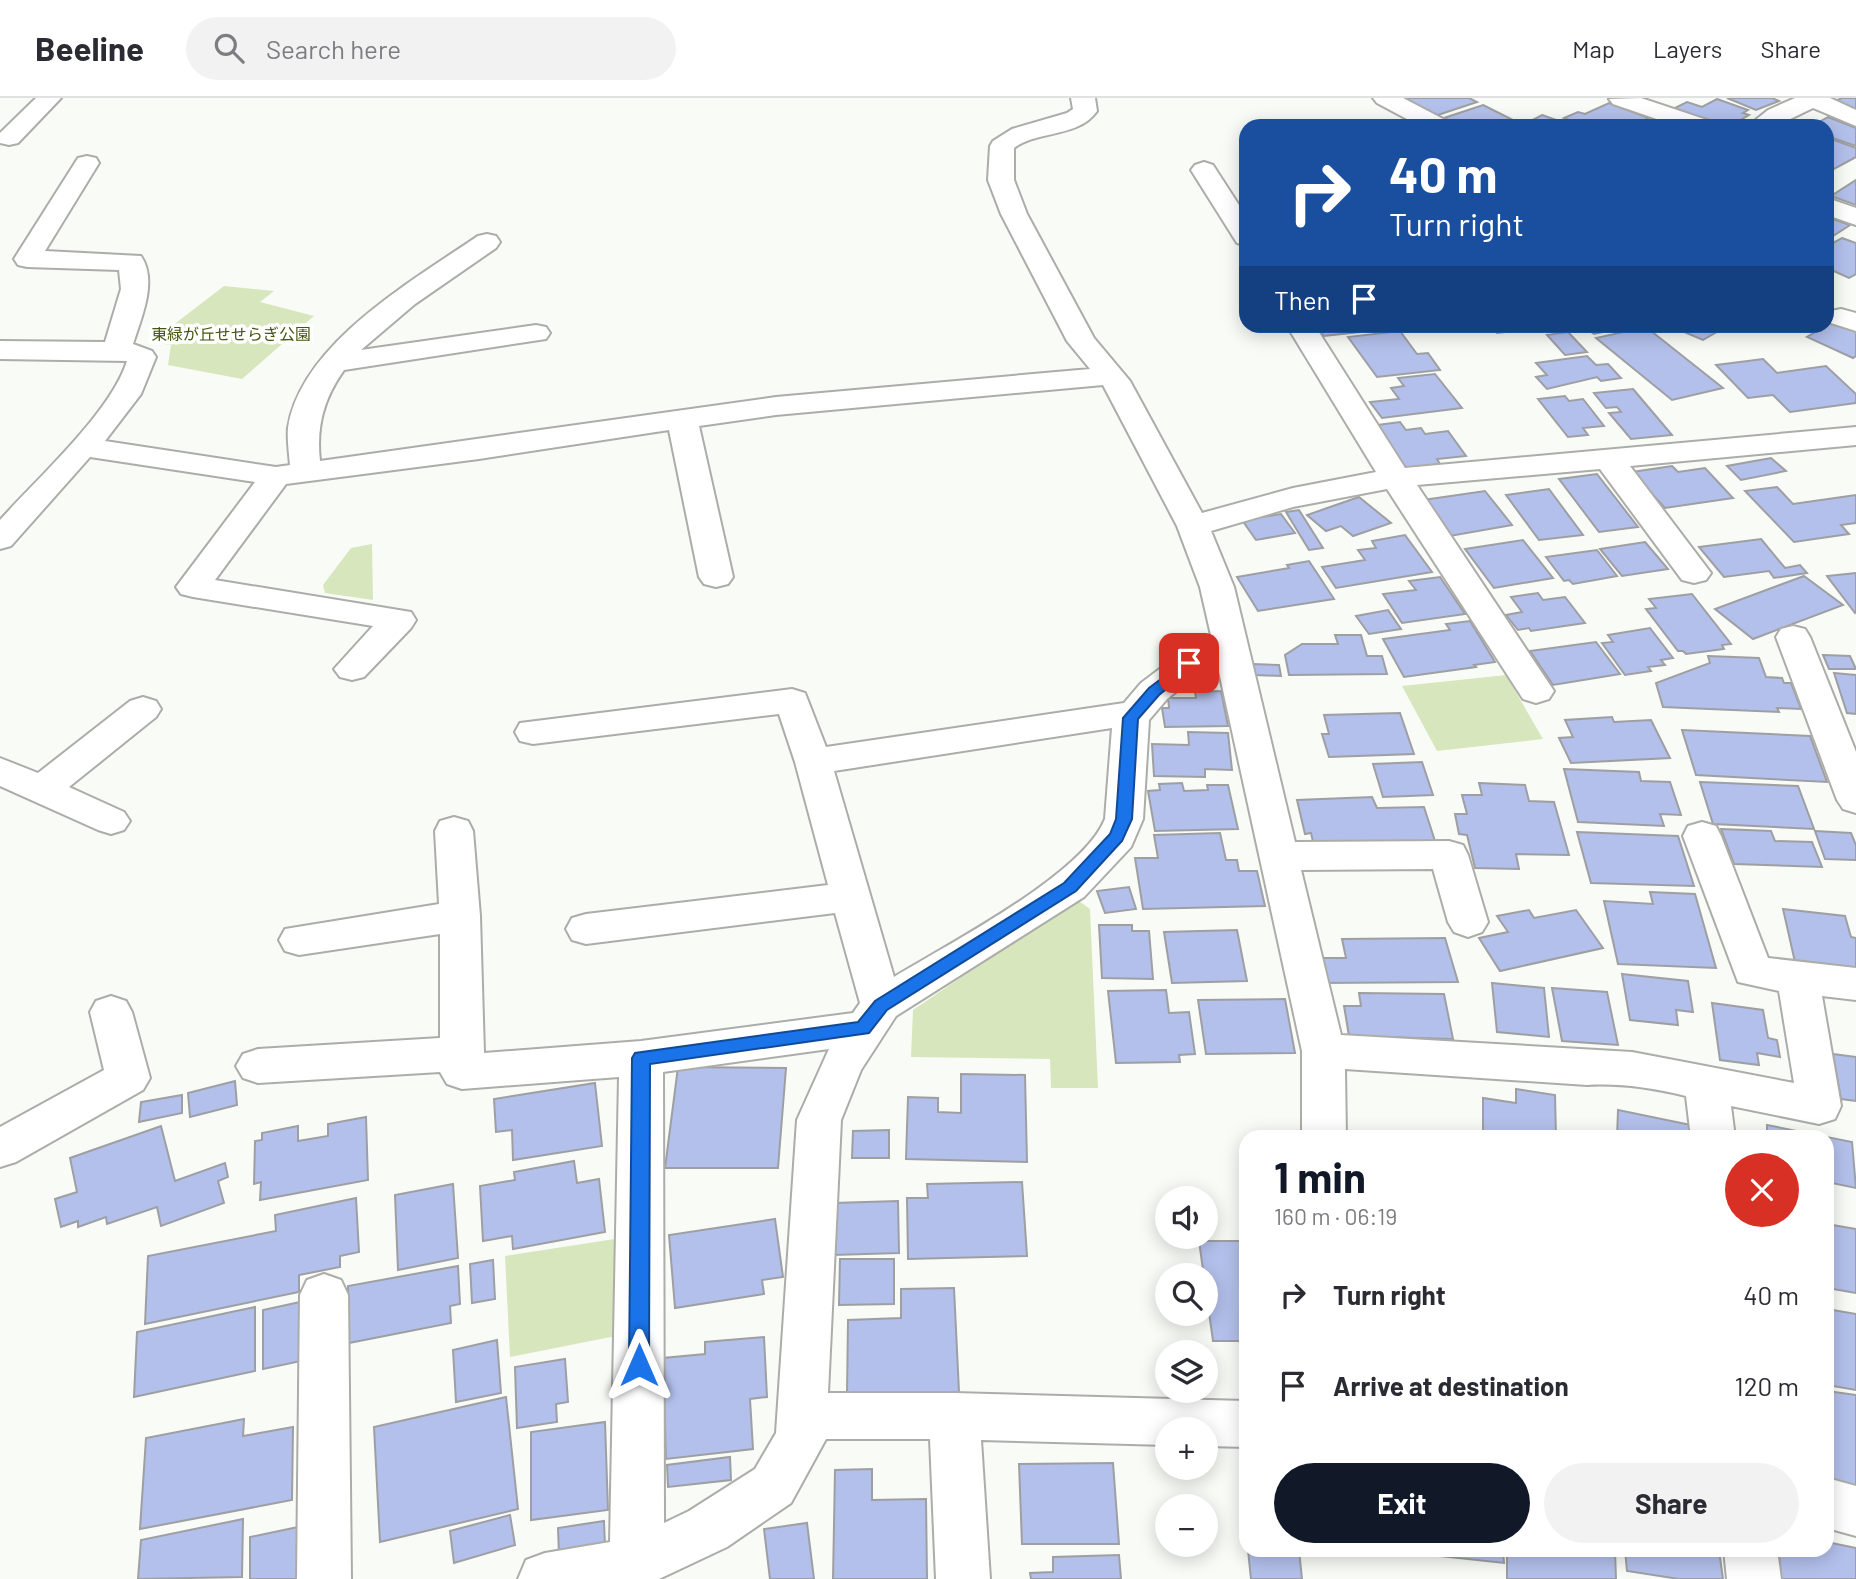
<!DOCTYPE html>
<meta charset="utf-8">
<style>
:root{--surface:#fff;--page:#f2f2f3;--text:#2b2b33;--muted:#7c7c81;--line:#e1e1e2;--accent:#111827}
body{margin:0;font-family:Barlow,"Noto Sans JP",sans-serif;background:var(--page);color:var(--text);height:100vh;display:flex;flex-direction:column;font-size:26px;white-space:nowrap}
*{box-sizing:border-box;margin:0}
p{font-size:23px;color:var(--muted)}
.icon{flex:none;width:38px;height:38px;fill:none;stroke:currentColor;stroke-width:2;stroke-linecap:round;stroke-linejoin:round}
.map{position:relative;flex:1;overflow:hidden}
.panel{position:absolute;left:1239px;top:1032px;width:595px;height:427px;display:flex;flex-direction:column;background:var(--surface);border-radius:21px;box-shadow:0 4px 18px #0003}
.panel>*{flex:none}
.guide{position:absolute;left:1239px;top:21px;width:595px;height:214px;border-radius:21px;box-shadow:0 4px 18px #0003;background:#1a4fa0;color:#fff;overflow:hidden}
.fabs{position:absolute;left:1155px;top:1088px;display:grid;gap:14px}
.fabs a{display:grid;place-items:center;width:63px;height:63px;border-radius:50%;background:var(--surface);box-shadow:0 4px 18px #0003;font-size:35px}
.pin{position:absolute;display:grid;place-items:center;width:60px;height:60px;color:#fff;margin:-30px;border-radius:14px;box-shadow:0 4px 10px #0006}
.me{position:absolute;width:77px;margin:-38px;rotate:0deg;stroke-linejoin:round;filter:drop-shadow(0 0 5px #0008)}
.turn{display:flex;align-items:center;gap:24px;height:147px;padding:0 35px;font-size:32px}
.turn .icon{width:91px;height:91px;stroke-width:2.5}
.turn b{display:block;font-size:49px;line-height:60px}
.then{display:flex;align-items:center;height:66px;padding:0 35px;background:#0003;gap:14px;font-size:26px}
.round{display:grid;place-items:center;flex:none;width:74px;height:74px;border-radius:37px;background:var(--page)}
.overview{display:flex;align-items:center;justify-content:space-between;height:119px;padding:0 35px}
h1{font-size:42px;font-weight:700;line-height:52px;color:var(--accent)}
.button{display:flex;gap:14px;margin-top:auto;padding:14px 35px}
.button a{flex:1;height:80px;border-radius:42px;background:var(--accent);color:#fff;font-size:28px;font-weight:700;line-height:80px;text-align:center}
.button a+a{background:var(--page);color:var(--text)}
ul{padding:0;list-style:none}
li{display:flex;align-items:center;gap:21px;height:91px;padding:0 35px}
li div{flex:1}
li b{display:block;font-size:26px}
li em{font-style:normal}
header{display:flex;align-items:center;gap:42px;box-sizing:border-box;height:98px;padding:0 35px;background:var(--surface);border-bottom:2px solid var(--line)}
header strong{font-size:33px}
nav{display:flex;gap:38px;margin-inline-start:auto;font-size:24px}
.search{width:490px;height:63px;background:var(--page);display:flex;align-items:center;gap:18px;box-sizing:border-box;padding:0 24px;border-radius:38px;color:var(--muted);font-size:26px}
.map>svg:first-child{display:block}
.green{fill:#d8e6bd}
.building{fill:#b3c0eb;stroke:#9e9fa2;stroke-width:2}
.lines{fill:none;stroke-linecap:round;stroke-linejoin:round}
.minor-casing{stroke:#acada9;stroke-width:4}
.minor{fill:#fff;fill-rule:evenodd}
.route{fill:#1a73e8;stroke:#114b97;stroke-width:2}
.labels{text-anchor:middle;dominant-baseline:central;stroke-width:7;stroke-linejoin:round;paint-order:stroke}
.far-park-label{font-size:16px;fill:#455510;stroke:#fff}
</style>
<header>
<strong>Beeline</strong>
<div class="search"><svg class="icon" aria-label="search" viewBox="0 0 24 24"><circle cx="10" cy="10" r="6"/><path d="M15 15l6 6"/></svg>Search here</div>
<nav><a>Map</a><a>Layers</a><a>Share</a></nav>
</header>
<div class="map">
<svg width="1856" height="1481" viewBox="0 0 1856 1481">
<rect width="100%" height="100%" fill="#f9fbf7"/>
<!-- green -->
<g class="green">
<polygon points="224,188 274,193 260,204 314,218 242,281 168,267 171,247 151,244"/>
<polygon points="372,446 373,502 325,495 323,487 351,450"/>
<polygon points="1506,577 1543,641 1437,653 1402,588"/>
<polygon points="1076,801 1090,811 1098,990 1051,990 1050,961 911,959 913,912"/>
<polygon points="621,1140 621,1237 510,1259 505,1158"/>
</g>
<!-- building -->
<g class="building">
<polygon points="1409,0 1469,0 1477,4 1435,18 1403,2"/>
<polygon points="1727,0 1772,0 1779,3 1756,12"/>
<polygon points="1842,0 1856,0 1856,11 1835,3"/>
<polygon points="1717,1 1748,12 1743,15 1749,17 1730,28 1712,28 1671,12 1687,4 1702,9"/>
<polygon points="1609,5 1649,20 1632,28 1584,28 1564,20 1578,14 1585,16"/>
<polygon points="1483,7 1515,23 1508,25 1512,27 1477,28 1472,25 1459,28 1444,20"/>
<polygon points="1542,17 1573,28 1521,28"/>
<polygon points="1828,19 1856,30 1856,48 1827,38 1827,28 1812,28"/>
<polygon points="1834,42 1856,50 1856,59 1834,71 1827,69 1827,46"/>
<polygon points="1856,82 1856,107 1831,98"/>
<polygon points="1827,119 1850,127 1827,142"/>
<polygon points="1842,140 1856,145 1856,176 1849,180 1827,170 1827,148"/>
<polygon points="1834,223 1856,233 1856,258 1853,260 1807,239"/>
<polygon points="1317,228 1416,228 1324,238"/>
<polygon points="1491,228 1520,228 1523,232 1497,235"/>
<polygon points="1583,228 1630,228 1594,236"/>
<polygon points="1670,228 1727,228 1703,242"/>
<polygon points="1646,229 1723,290 1672,302 1596,240"/>
<polygon points="1400,233 1417,256 1428,255 1440,272 1377,279 1348,239"/>
<polygon points="1568,234 1587,254 1565,257 1547,237"/>
<polygon points="1587,258 1596,267 1608,266 1621,280 1601,283 1597,279 1547,291 1536,279 1547,277 1536,265"/>
<polygon points="1763,261 1777,275 1826,268 1856,296 1856,305 1790,314 1773,297 1748,300 1716,267"/>
<polygon points="1435,276 1462,310 1382,320 1370,304 1399,301 1391,290 1404,288 1398,280"/>
<polygon points="1633,291 1672,337 1631,341 1609,315 1621,314 1617,309 1606,310 1594,295"/>
<polygon points="1565,298 1569,303 1583,301 1604,328 1583,330 1588,337 1568,339 1538,301"/>
<polygon points="1400,324 1406,332 1421,330 1425,336 1448,333 1466,358 1437,361 1440,366 1406,370 1377,327"/>
<polygon points="1771,360 1786,373 1741,382 1727,368"/>
<polygon points="1672,368 1678,374 1705,370 1733,400 1665,410 1632,374"/>
<polygon points="1597,376 1638,429 1599,434 1559,381"/>
<polygon points="1777,389 1793,406 1856,397 1856,425 1841,427 1849,436 1794,444 1745,393"/>
<polygon points="1549,391 1583,437 1539,442 1506,397"/>
<polygon points="1485,393 1512,427 1450,438 1423,402"/>
<polygon points="1359,399 1391,425 1353,438 1341,428 1326,433 1307,417"/>
<polygon points="1299,412 1323,450 1309,452 1286,414"/>
<polygon points="1281,416 1295,435 1256,442 1242,422"/>
<polygon points="1405,437 1432,474 1336,490 1322,469 1365,462 1358,452 1376,450 1372,443"/>
<polygon points="1761,441 1785,470 1800,467 1807,475 1774,480 1769,473 1724,479 1699,449"/>
<polygon points="1523,442 1553,480 1494,490 1465,451"/>
<polygon points="1645,444 1668,471 1622,478 1600,451"/>
<polygon points="1597,452 1617,478 1573,486 1569,482 1564,483 1546,459"/>
<polygon points="1309,463 1334,501 1258,513 1237,479 1289,470 1287,467"/>
<polygon points="1856,475 1856,514 1855,515 1827,478"/>
<polygon points="1804,478 1843,507 1753,541 1715,511"/>
<polygon points="1440,479 1465,516 1402,525 1383,496 1416,492 1409,483"/>
<polygon points="1538,495 1543,502 1565,499 1585,525 1531,533 1529,530 1518,532 1506,517 1522,514 1511,499"/>
<polygon points="1692,496 1731,546 1722,547 1724,551 1686,556 1683,553 1678,553 1646,511 1656,510 1649,501"/>
<polygon points="1388,512 1401,531 1369,536 1356,518"/>
<polygon points="1470,523 1495,564 1474,567 1476,569 1404,579 1383,541 1450,532 1446,526"/>
<polygon points="1650,530 1673,560 1661,562 1665,567 1648,569 1651,573 1625,577 1602,545 1613,544 1608,537"/>
<polygon points="1335,537 1361,537 1367,558 1382,558 1387,576 1289,577 1285,557 1302,546 1338,546"/>
<polygon points="1596,544 1620,576 1553,587 1530,553"/>
<polygon points="1823,557 1850,558 1856,571 1829,571"/>
<polygon points="1708,558 1759,560 1766,579 1782,580 1784,585 1791,585 1801,611 1777,610 1779,614 1663,609 1656,585 1710,565"/>
<polygon points="1253,566 1279,567 1281,578 1255,577"/>
<polygon points="1834,575 1856,577 1856,616 1847,615"/>
<polygon points="1221,593 1228,628 1165,629 1162,610 1169,610 1168,600 1196,600 1195,594"/>
<polygon points="1400,615 1414,656 1329,659 1322,636 1329,636 1324,617"/>
<polygon points="1612,619 1614,624 1651,622 1670,660 1571,665 1559,640 1573,639 1565,622"/>
<polygon points="1682,632 1810,638 1827,684 1696,677"/>
<polygon points="1188,634 1228,635 1232,672 1205,671 1205,679 1154,678 1152,646 1189,647"/>
<polygon points="1422,664 1433,697 1383,699 1373,666"/>
<polygon points="1564,671 1639,674 1641,683 1670,684 1681,717 1660,716 1664,728 1578,724"/>
<polygon points="1700,684 1798,688 1814,731 1713,726"/>
<polygon points="1182,685 1184,693 1208,692 1207,687 1228,687 1238,731 1155,733 1148,693 1160,692 1159,686"/>
<polygon points="1479,685 1525,687 1529,703 1554,704 1569,757 1516,756 1519,771 1475,770 1467,737 1459,736 1455,716 1467,716 1462,697 1482,697"/>
<polygon points="1372,699 1377,710 1424,709 1435,743 1314,748 1311,735 1305,736 1297,702"/>
<polygon points="1721,731 1771,733 1775,743 1812,744 1822,769 1734,766"/>
<polygon points="1815,733 1851,735 1856,747 1856,762 1825,761"/>
<polygon points="1577,734 1678,738 1694,788 1591,785"/>
<polygon points="1220,735 1226,762 1237,762 1239,773 1257,773 1265,808 1143,811 1135,760 1158,760 1154,737"/>
<polygon points="1129,789 1136,811 1105,815 1097,793"/>
<polygon points="1650,794 1695,796 1716,870 1618,866 1604,803 1653,806"/>
<polygon points="1783,811 1845,818 1851,839 1856,840 1856,870 1795,864"/>
<polygon points="1529,812 1534,820 1576,812 1603,850 1500,873 1479,840 1508,834 1497,818"/>
<polygon points="1099,827 1132,827 1132,833 1149,833 1153,881 1102,880"/>
<polygon points="1237,832 1247,883 1172,885 1164,834"/>
<polygon points="1445,840 1458,884 1322,885 1317,860 1346,860 1342,841"/>
<polygon points="1622,876 1688,883 1693,914 1676,912 1678,927 1630,922"/>
<polygon points="1492,885 1544,890 1549,939 1497,934"/>
<polygon points="1552,890 1607,894 1618,947 1562,943"/>
<polygon points="1166,892 1169,915 1189,914 1195,956 1179,957 1180,964 1116,965 1108,893"/>
<polygon points="1359,895 1444,896 1453,941 1349,938 1344,908 1361,908"/>
<polygon points="1285,901 1295,955 1206,956 1198,902"/>
<polygon points="1712,905 1763,912 1768,940 1777,942 1780,959 1757,955 1759,967 1720,962"/>
<polygon points="1833,956 1856,959 1856,1003 1841,1001"/>
<polygon points="678,969 786,970 778,1070 665,1070"/>
<polygon points="961,976 1025,977 1027,1064 906,1061 908,999 938,1000 938,1014 961,1015"/>
<polygon points="235,983 237,1007 190,1019 188,995"/>
<polygon points="595,985 602,1048 513,1062 512,1032 496,1034 494,1001"/>
<polygon points="1516,991 1555,997 1556,1040 1483,1040 1483,1000 1516,1005"/>
<polygon points="182,997 182,1015 139,1024 141,1004"/>
<polygon points="1618,1012 1691,1027 1691,1040 1617,1040"/>
<polygon points="366,1019 368,1082 260,1102 261,1084 254,1086 255,1043 262,1042 262,1035 298,1028 298,1043 328,1038 328,1026"/>
<polygon points="1767,1027 1852,1044 1856,1090 1827,1084 1827,1040 1746,1040 1746,1034 1767,1038"/>
<polygon points="161,1028 175,1083 225,1065 228,1079 218,1083 224,1105 161,1128 157,1109 107,1126 106,1119 78,1129 78,1123 61,1129 55,1101 77,1094 70,1060"/>
<polygon points="889,1032 889,1060 852,1060 853,1033"/>
<polygon points="574,1063 577,1085 599,1081 605,1134 513,1151 512,1138 483,1143 480,1088 515,1082 514,1074"/>
<polygon points="1022,1084 1027,1158 908,1161 907,1100 928,1100 927,1086"/>
<polygon points="453,1086 458,1160 398,1172 395,1097"/>
<polygon points="356,1100 359,1154 340,1158 340,1169 299,1177 299,1194 145,1226 148,1158 276,1133 275,1117"/>
<polygon points="898,1103 899,1155 833,1157 833,1105"/>
<polygon points="775,1121 783,1179 762,1182 764,1196 675,1210 669,1137"/>
<polygon points="1827,1126 1856,1131 1856,1195 1827,1190"/>
<polygon points="1241,1133 1246,1133 1246,1243 1213,1243 1199,1143 1243,1143"/>
<polygon points="840,1161 894,1161 894,1206 839,1207"/>
<polygon points="493,1162 495,1201 472,1205 470,1166"/>
<polygon points="458,1168 460,1206 450,1208 451,1225 349,1245 348,1188"/>
<polygon points="954,1190 959,1294 847,1297 848,1222 901,1220 901,1191"/>
<polygon points="300,1204 301,1263 263,1271 263,1212"/>
<polygon points="255,1209 255,1273 134,1299 137,1234"/>
<polygon points="1827,1211 1856,1216 1856,1292 1827,1287"/>
<polygon points="764,1239 767,1299 750,1301 753,1351 666,1361 663,1260 705,1256 705,1244"/>
<polygon points="497,1242 501,1295 456,1304 453,1252"/>
<polygon points="565,1261 568,1304 556,1306 557,1324 517,1330 515,1269"/>
<polygon points="1827,1293 1856,1297 1856,1393 1827,1388"/>
<polygon points="506,1299 518,1411 380,1444 374,1329"/>
<polygon points="244,1321 243,1338 293,1329 292,1402 140,1431 146,1340"/>
<polygon points="605,1324 608,1412 531,1422 531,1334"/>
<polygon points="730,1359 731,1382 668,1389 667,1367"/>
<polygon points="1113,1365 1119,1446 1022,1446 1019,1366"/>
<polygon points="872,1371 872,1402 926,1401 927,1481 833,1481 835,1372"/>
<polygon points="510,1417 515,1447 454,1465 450,1433"/>
<polygon points="243,1421 242,1479 138,1481 141,1442"/>
<polygon points="604,1423 605,1449 559,1457 558,1430"/>
<polygon points="807,1425 814,1481 770,1481 764,1431"/>
<polygon points="298,1429 298,1481 250,1481 250,1439"/>
<polygon points="1827,1444 1856,1450 1856,1481 1781,1481 1779,1452 1827,1452"/>
<polygon points="1248,1452 1299,1452 1302,1481 1251,1481"/>
<polygon points="1403,1452 1503,1452 1504,1465 1403,1454"/>
<polygon points="1507,1452 1615,1453 1616,1481 1507,1481"/>
<polygon points="1625,1452 1719,1452 1723,1481 1679,1481 1627,1473"/>
<polygon points="1119,1457 1121,1481 1031,1481 1030,1475 1053,1474 1053,1459"/>
</g>
<g class="lines">
<!-- minor casing -->
<g class="minor-casing">
<g id="minor">
<polygon points="36,0 61,0 18,45 9,47 0,45 0,35"/>
<path d="M1071,0H1095L1097,13C1078,40 1038,32 1014,50V82L1027,116L1094,240L1130,283L1202,415L1293,390L1376,374L1287,228H1315L1405,370L1856,329V347L1630,368L1711,475L1706,482L1694,485L1682,482L1600,371L1417,387L1554,593L1549,601L1536,605L1523,601L1387,391L1293,409L1211,433L1234,489L1295,744L1449,743L1463,747L1468,757L1488,824L1482,834L1468,839L1454,834L1448,824L1433,771L1301,772L1341,937L1632,954L1794,985L1779,893L1738,884L1683,738L1688,728L1702,724L1716,728L1721,738L1768,860L1856,870V902L1822,898L1841,1008L1835,1021L1819,1026L1731,1008L1735,1040H1691L1686,998C1653,990 1621,985 1587,987L1345,971L1346,1040H1302V953L1218,569L1202,573L1167,601L1149,622L1143,721L1131,749L1084,799L896,918L861,972L841,1022L828,1295H954L1246,1303V1349L1206,1348V1332H1167V1347L981,1342L990,1481H936L930,1341H826L791,1405L727,1449L659,1481H518L526,1462L545,1455L610,1444L619,979L462,991L447,986L440,974L258,985L243,980L236,968L243,956L258,951L440,940V836L299,857L285,853L279,842L285,831L439,806L435,733L440,723L454,719L468,723L473,733L480,818L484,955L641,943L853,915L860,905L835,815L586,846L572,842L566,831L572,820L586,816L828,787L795,664L779,616L533,646L520,643L515,634L520,625L792,591L805,595L826,649L1124,605L1141,585L1178,557L1213,546L1200,489L1177,428L1103,287L776,317L699,328L733,479L728,486L716,489L704,486L699,479L669,332L479,361L286,386L215,482L411,514L416,522L411,530L364,579L352,582L340,579L334,571L373,528L193,499L181,496L176,489L255,384L90,359L11,448L0,451V422C37,381 112,313 127,263L0,261V243L105,244L121,191L119,172L27,169L18,167L14,161L78,60L87,58L96,60L99,65L45,153L141,158C158,183 141,220 133,246L152,253L156,259L141,296L105,343L276,369L290,367C289,355 287,342 288,330C301,246 412,183 478,138L487,136L496,138L500,144L496,150L415,206L361,252L536,227L546,229L550,235L546,241L344,272C324,300 316,328 320,363L776,299L1090,271L1067,243L1001,116L988,82L990,48L993,43L1012,31L1067,15L1073,11ZM1112,630L1105,721C1083,777 948,846 894,879L834,673ZM829,951L797,1022L776,1335L755,1371L689,1413L664,1425L663,974Z"/>
<polygon points="1373,0 1403,0 1447,23 1450,28 1420,28 1377,5"/>
<polygon points="1641,0 1710,23 1713,28 1677,28 1613,6 1609,1"/>
<polygon points="1795,0 1830,0 1856,12 1856,28 1813,10 1776,28 1748,28 1768,12"/>
<polygon points="1204,64 1213,67 1246,118 1246,147 1237,145 1191,72 1195,67"/>
<polygon points="1827,100 1856,110 1856,127 1827,117"/>
<polygon points="1841,211 1856,215 1856,233 1831,225 1827,219 1831,213"/>
<polygon points="1793,528 1805,531 1810,539 1856,654 1856,715 1843,711 1837,702 1776,539 1781,531"/>
<polygon points="143,599 156,603 161,611 156,619 69,689 124,714 130,723 124,732 111,736 98,732 0,688 0,660 38,675 130,603"/>
<polygon points="111,898 126,903 132,914 150,980 143,992 16,1064 0,1069 0,1029 104,972 90,914 96,903"/>
<polygon points="324,1176 341,1182 348,1197 351,1481 297,1481 300,1197 307,1182"/>
<polygon points="1827,1380 1856,1388 1856,1438 1827,1430"/>
<polygon points="1724,1452 1777,1452 1781,1481 1727,1481"/>
</g>
</g>
<!-- minor -->
<use href="#minor" class="minor"/>
</g>
<!-- route -->
<polygon class="route" points="1189,560 1195,562 1197,565 1195,568 1159,597 1138,621 1132,721 1122,743 1076,793 887,912 869,935 650,966 649,1267 646,1273 639,1276 632,1273 629,1267 632,960 635,955 858,924 875,903 1064,785 1110,736 1116,721 1123,620 1149,590"/>
<g class="labels">
<!-- far-park labels -->
<g class="far-park-label">
<text x="231" y="235">東緑が丘せせらぎ公園</text>
</g>
</g>
</svg>
<div class="fabs">
<a><svg class="icon" aria-label="sound" viewBox="0 0 24 24"><path d="M4 9h4l5-4v14l-5-4H4zM17 9q2 3 0 6"/></svg></a>
<a><svg class="icon" aria-label="search" viewBox="0 0 24 24"><circle cx="10" cy="10" r="6"/><path d="M15 15l6 6"/></svg></a>
<a><svg class="icon" aria-label="layers" viewBox="0 0 24 24"><path d="M12 4l9 5-9 5-9-5zM3 14l9 5 9-5"/></svg></a>
<a>+</a>
<a>−</a>
</div>
<div class="pin" style="left:1189px;top:565px;background:#d93025"><svg class="icon" aria-label="arrive" viewBox="0 0 24 24"><path d="M6 21V4h12l-3 4 3 4H6"/></svg></div>
<svg class="me" style="left:639px;top:1267px" viewBox="-20 -20 40 40"><path d="M0-17L14 15 0 8-14 15z" fill="#1a73e8" stroke="#fff" stroke-width="4"/></svg>
<div class="guide">
<div class="turn"><svg class="icon" aria-label="right" viewBox="0 0 24 24"><path d="M7 20v-9h11M14 6l5 5-5 5"/></svg><div><b>40 m</b>Turn right</div></div>
<div class="then">Then<svg class="icon" aria-label="arrive" viewBox="0 0 24 24"><path d="M6 21V4h12l-3 4 3 4H6"/></svg></div>
</div>
<section class="panel">
<div class="overview"><div><h1>1 min</h1><p>160 m · 06:19</p></div><a class="round" style="background:#d93025;color:#fff"><svg class="icon" aria-label="close" viewBox="0 0 24 24"><path d="M6 6l12 12M18 6L6 18"/></svg></a></div>
<ul>
<li><svg class="icon" aria-label="right" viewBox="0 0 24 24"><path d="M7 20v-9h11M14 6l5 5-5 5"/></svg><div><b>Turn right</b></div><em>40 m</em></li>
<li><svg class="icon" aria-label="arrive" viewBox="0 0 24 24"><path d="M6 21V4h12l-3 4 3 4H6"/></svg><div><b>Arrive at destination</b></div><em>120 m</em></li>
</ul>
<div class="button"><a>Exit</a><a>Share</a></div>
</section>
</div>
